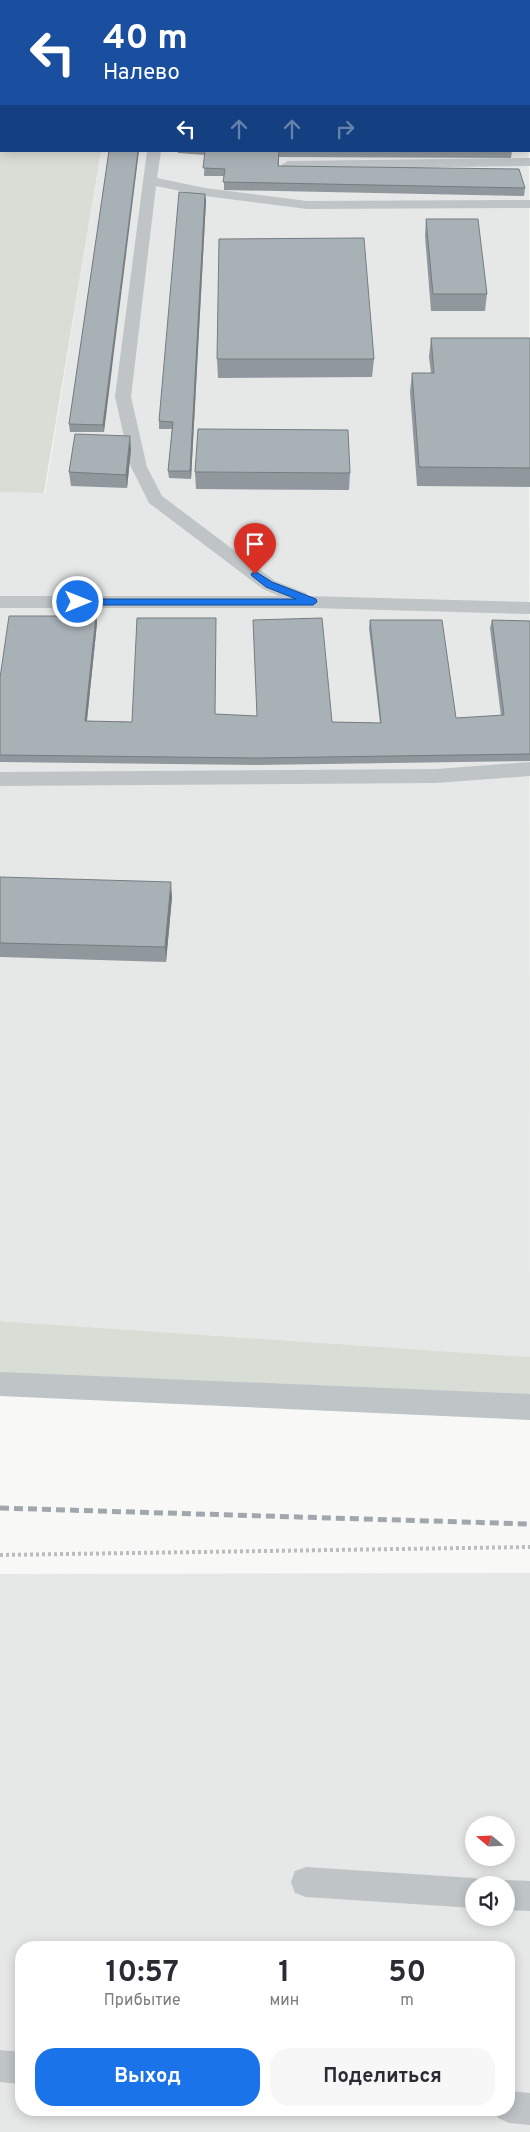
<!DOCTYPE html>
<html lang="ru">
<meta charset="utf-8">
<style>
:root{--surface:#fff;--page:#f7f7f7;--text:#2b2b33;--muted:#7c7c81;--accent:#1a73e8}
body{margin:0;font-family:Overpass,sans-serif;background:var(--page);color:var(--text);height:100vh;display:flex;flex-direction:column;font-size:19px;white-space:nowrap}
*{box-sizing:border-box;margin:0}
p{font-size:16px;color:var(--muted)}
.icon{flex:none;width:28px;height:28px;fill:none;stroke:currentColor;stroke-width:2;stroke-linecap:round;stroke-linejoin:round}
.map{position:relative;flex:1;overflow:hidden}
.details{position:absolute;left:15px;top:1941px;width:500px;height:175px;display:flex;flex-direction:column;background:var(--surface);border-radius:20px;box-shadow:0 2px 12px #0003}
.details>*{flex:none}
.guide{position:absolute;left:0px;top:0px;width:530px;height:152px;box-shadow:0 2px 12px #0003;background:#1a4fa0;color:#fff;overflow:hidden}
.needle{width:32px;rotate:289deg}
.controls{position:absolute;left:465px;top:1816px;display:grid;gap:10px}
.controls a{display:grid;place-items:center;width:50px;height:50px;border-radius:50%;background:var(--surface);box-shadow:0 2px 12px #0003;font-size:25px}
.pin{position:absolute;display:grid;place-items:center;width:42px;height:42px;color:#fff;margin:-51px -21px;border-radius:50% 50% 50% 0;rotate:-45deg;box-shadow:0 0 5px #0007}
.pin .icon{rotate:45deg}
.me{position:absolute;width:55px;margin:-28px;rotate:90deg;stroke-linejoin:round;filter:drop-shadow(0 0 4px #0008)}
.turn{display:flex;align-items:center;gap:18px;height:105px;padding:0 20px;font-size:22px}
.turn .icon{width:65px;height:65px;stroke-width:2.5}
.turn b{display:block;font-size:35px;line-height:42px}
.lanes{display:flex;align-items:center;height:48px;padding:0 20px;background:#0003;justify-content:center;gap:25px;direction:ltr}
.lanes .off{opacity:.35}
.eta{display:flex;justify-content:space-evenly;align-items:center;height:85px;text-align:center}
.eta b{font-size:30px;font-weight:700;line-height:35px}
.primary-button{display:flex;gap:10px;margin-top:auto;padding:10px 20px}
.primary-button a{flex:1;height:58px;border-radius:20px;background:var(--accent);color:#fff;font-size:20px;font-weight:700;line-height:58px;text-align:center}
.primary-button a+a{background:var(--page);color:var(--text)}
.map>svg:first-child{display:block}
.built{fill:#e6e7e7;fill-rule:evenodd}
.green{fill:#d8ddd5}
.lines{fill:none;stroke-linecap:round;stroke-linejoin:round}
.path-far1{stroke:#babdbf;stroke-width:2;stroke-dasharray:1 1;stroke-linecap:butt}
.path{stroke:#babdbf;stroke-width:4;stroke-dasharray:3 3;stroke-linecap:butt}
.service{fill:#bfc4c7;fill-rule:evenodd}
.rail{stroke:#a1a8ad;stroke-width:5;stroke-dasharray:9 5;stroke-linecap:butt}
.wall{fill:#90989d}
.shaded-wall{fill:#767c7f}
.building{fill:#a8b1b6;stroke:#767c7f}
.route{fill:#1a73e8;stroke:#114b97}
</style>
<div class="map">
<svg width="530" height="2132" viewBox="0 0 530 2132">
<rect width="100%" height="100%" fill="#f8f8f6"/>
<!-- built -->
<g class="built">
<polygon points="0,0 500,0 500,1 1,1 1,39"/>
<polygon points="529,137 530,1357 0,1321 0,492 45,493 101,151 529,151"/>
<path d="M530,1573V2132H0V1574ZM474,1825H506V1858H474ZM474,1885H506V1918H474ZM21,1948H509V2110H21Z"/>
</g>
<!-- green -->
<g class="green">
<polygon points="0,39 1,151 101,151 44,493 0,492"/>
<polygon points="0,1321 530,1357 530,1395 0,1378"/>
</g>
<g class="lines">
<!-- path-far1 -->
<polyline class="path-far1" points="195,1 201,0"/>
<!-- path -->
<polyline class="path" points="0,1555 530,1547"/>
<!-- service -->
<g class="service">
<polygon points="341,0 353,0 354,1 342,1"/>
<polygon points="511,0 523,0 524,1 512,1"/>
<rect x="0" y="3" width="1" height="8"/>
<polygon points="529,10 530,11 530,20 529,19"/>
<rect x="529" y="96" width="1" height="8"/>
<polygon points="147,151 161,151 157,178 205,188 307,201 530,200 530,208 307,209 205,196 156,186 131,397 147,467 162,496 275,581 306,593 308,596 530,602 530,614 313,608 0,608 0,596 279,596 263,589 149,503 131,467 115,397"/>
<polygon points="530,158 530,166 288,169 281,165 288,161"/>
<polygon points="530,762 530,776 436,783 0,786 0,772 436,769"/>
<polygon points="0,1372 530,1394 530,1420 0,1396"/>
<polygon points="306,1867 474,1878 485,1882 486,1885 474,1885 474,1908 306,1897 295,1893 291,1882 295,1871"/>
<polygon points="506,1880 530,1881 530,1911 506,1910 506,1885 495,1885"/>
<polygon points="0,2050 21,2052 21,2084 0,2082"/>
<polygon points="509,2091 530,2093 530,2125 509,2123 498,2118 494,2110 509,2110"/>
</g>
<!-- rail -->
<polyline class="rail" points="0,1508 530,1524"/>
</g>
<!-- wall -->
<g class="wall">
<rect x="0" y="14" width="1" height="20"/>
<polygon points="109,151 104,432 70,432 69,424"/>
<polygon points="177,151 512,151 511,158 279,157 279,166 525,188 524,196 224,190 224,176 204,176 205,155 178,153"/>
<polygon points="205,194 206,201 191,479 169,478 168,471 172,429 159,429 159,421"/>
<polygon points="426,219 487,294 485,311 431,311 425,236"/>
<polygon points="431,338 530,338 530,487 417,486 410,392 412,373 431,373 429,357"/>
<polygon points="217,359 374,359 372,377 218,378"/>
<polygon points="131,449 127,488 71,486 69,472"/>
<polygon points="195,472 350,473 349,490 196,489"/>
<polygon points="96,616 97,623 87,721 132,722 215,714 332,722 380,723 369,628 370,620 456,718 501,716 490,628 492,620 530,621 530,761 256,765 0,762 0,678"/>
<polygon points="0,877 172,897 166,962 0,957"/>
</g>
<!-- shaded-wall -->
<g class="shaded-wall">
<polygon points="138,151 139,151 104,432 103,425"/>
<polygon points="205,194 206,201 191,479 190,471"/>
<polygon points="130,436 131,449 127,488 126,475"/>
<polygon points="96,616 97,623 86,728 85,721"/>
<polygon points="171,882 172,897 166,962 165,947"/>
</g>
<!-- building -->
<g class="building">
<rect x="219" y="0" width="65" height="1"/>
<rect x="296" y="0" width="43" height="1"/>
<rect x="374" y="0" width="46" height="1"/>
<rect x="461" y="0" width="28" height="1"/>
<polygon points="0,14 1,14 1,27 0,26"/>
<polygon points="109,151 138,151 103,425 69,424"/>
<polygon points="205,151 279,151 278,166 519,169 525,188 223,182 225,169 203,168"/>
<polygon points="179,192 205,194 190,471 168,471 173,422 159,421"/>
<polygon points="426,219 478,219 487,294 433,294"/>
<polygon points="364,238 374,359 217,359 219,239"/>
<polygon points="431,338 530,338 530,468 419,467 412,373 434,373"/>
<polygon points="198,429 348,430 350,473 195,472"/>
<polygon points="75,434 130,436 126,475 69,472"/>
<polygon points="9,616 96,616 85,721 132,722 137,618 216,618 215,714 257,716 253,620 322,618 332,722 381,723 370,620 442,620 456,718 504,715 492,620 530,621 530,754 256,758 0,755 0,678"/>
<polygon points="0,877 171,882 165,947 0,943"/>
</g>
<!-- route -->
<polygon class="route" points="255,571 272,582 316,599 317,602 313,605 78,605 74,602 78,599 296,599 266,587 252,576 251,574"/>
</svg>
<div class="controls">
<a><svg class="needle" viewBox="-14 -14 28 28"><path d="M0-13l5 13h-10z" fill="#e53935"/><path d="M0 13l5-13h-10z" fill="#7c7c81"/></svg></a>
<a><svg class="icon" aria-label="sound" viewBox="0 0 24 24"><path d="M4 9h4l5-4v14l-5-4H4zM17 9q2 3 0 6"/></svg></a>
</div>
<div class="pin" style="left:255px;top:574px;background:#d93025"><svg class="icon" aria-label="arrive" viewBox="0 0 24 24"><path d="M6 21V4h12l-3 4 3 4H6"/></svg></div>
<svg class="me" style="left:78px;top:602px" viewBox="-20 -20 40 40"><circle r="17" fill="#1a73e8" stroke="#fff" stroke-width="3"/><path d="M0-11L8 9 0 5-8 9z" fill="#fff"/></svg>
<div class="guide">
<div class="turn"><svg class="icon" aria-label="left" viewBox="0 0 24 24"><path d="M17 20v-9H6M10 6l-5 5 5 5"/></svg><div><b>40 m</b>Налево</div></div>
<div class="lanes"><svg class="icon" aria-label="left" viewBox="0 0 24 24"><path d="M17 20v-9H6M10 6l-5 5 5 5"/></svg><svg class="icon off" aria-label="ahead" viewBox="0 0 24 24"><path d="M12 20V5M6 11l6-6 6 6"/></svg><svg class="icon off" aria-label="ahead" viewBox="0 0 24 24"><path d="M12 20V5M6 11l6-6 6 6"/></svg><svg class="icon off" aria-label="right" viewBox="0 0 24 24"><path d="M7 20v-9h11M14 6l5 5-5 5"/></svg></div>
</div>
<section class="details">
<div class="eta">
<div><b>10:57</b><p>Прибытие</p></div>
<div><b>1</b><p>мин</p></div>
<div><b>50</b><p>m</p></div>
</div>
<div class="primary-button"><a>Выход</a><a>Поделиться</a></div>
</section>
</div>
